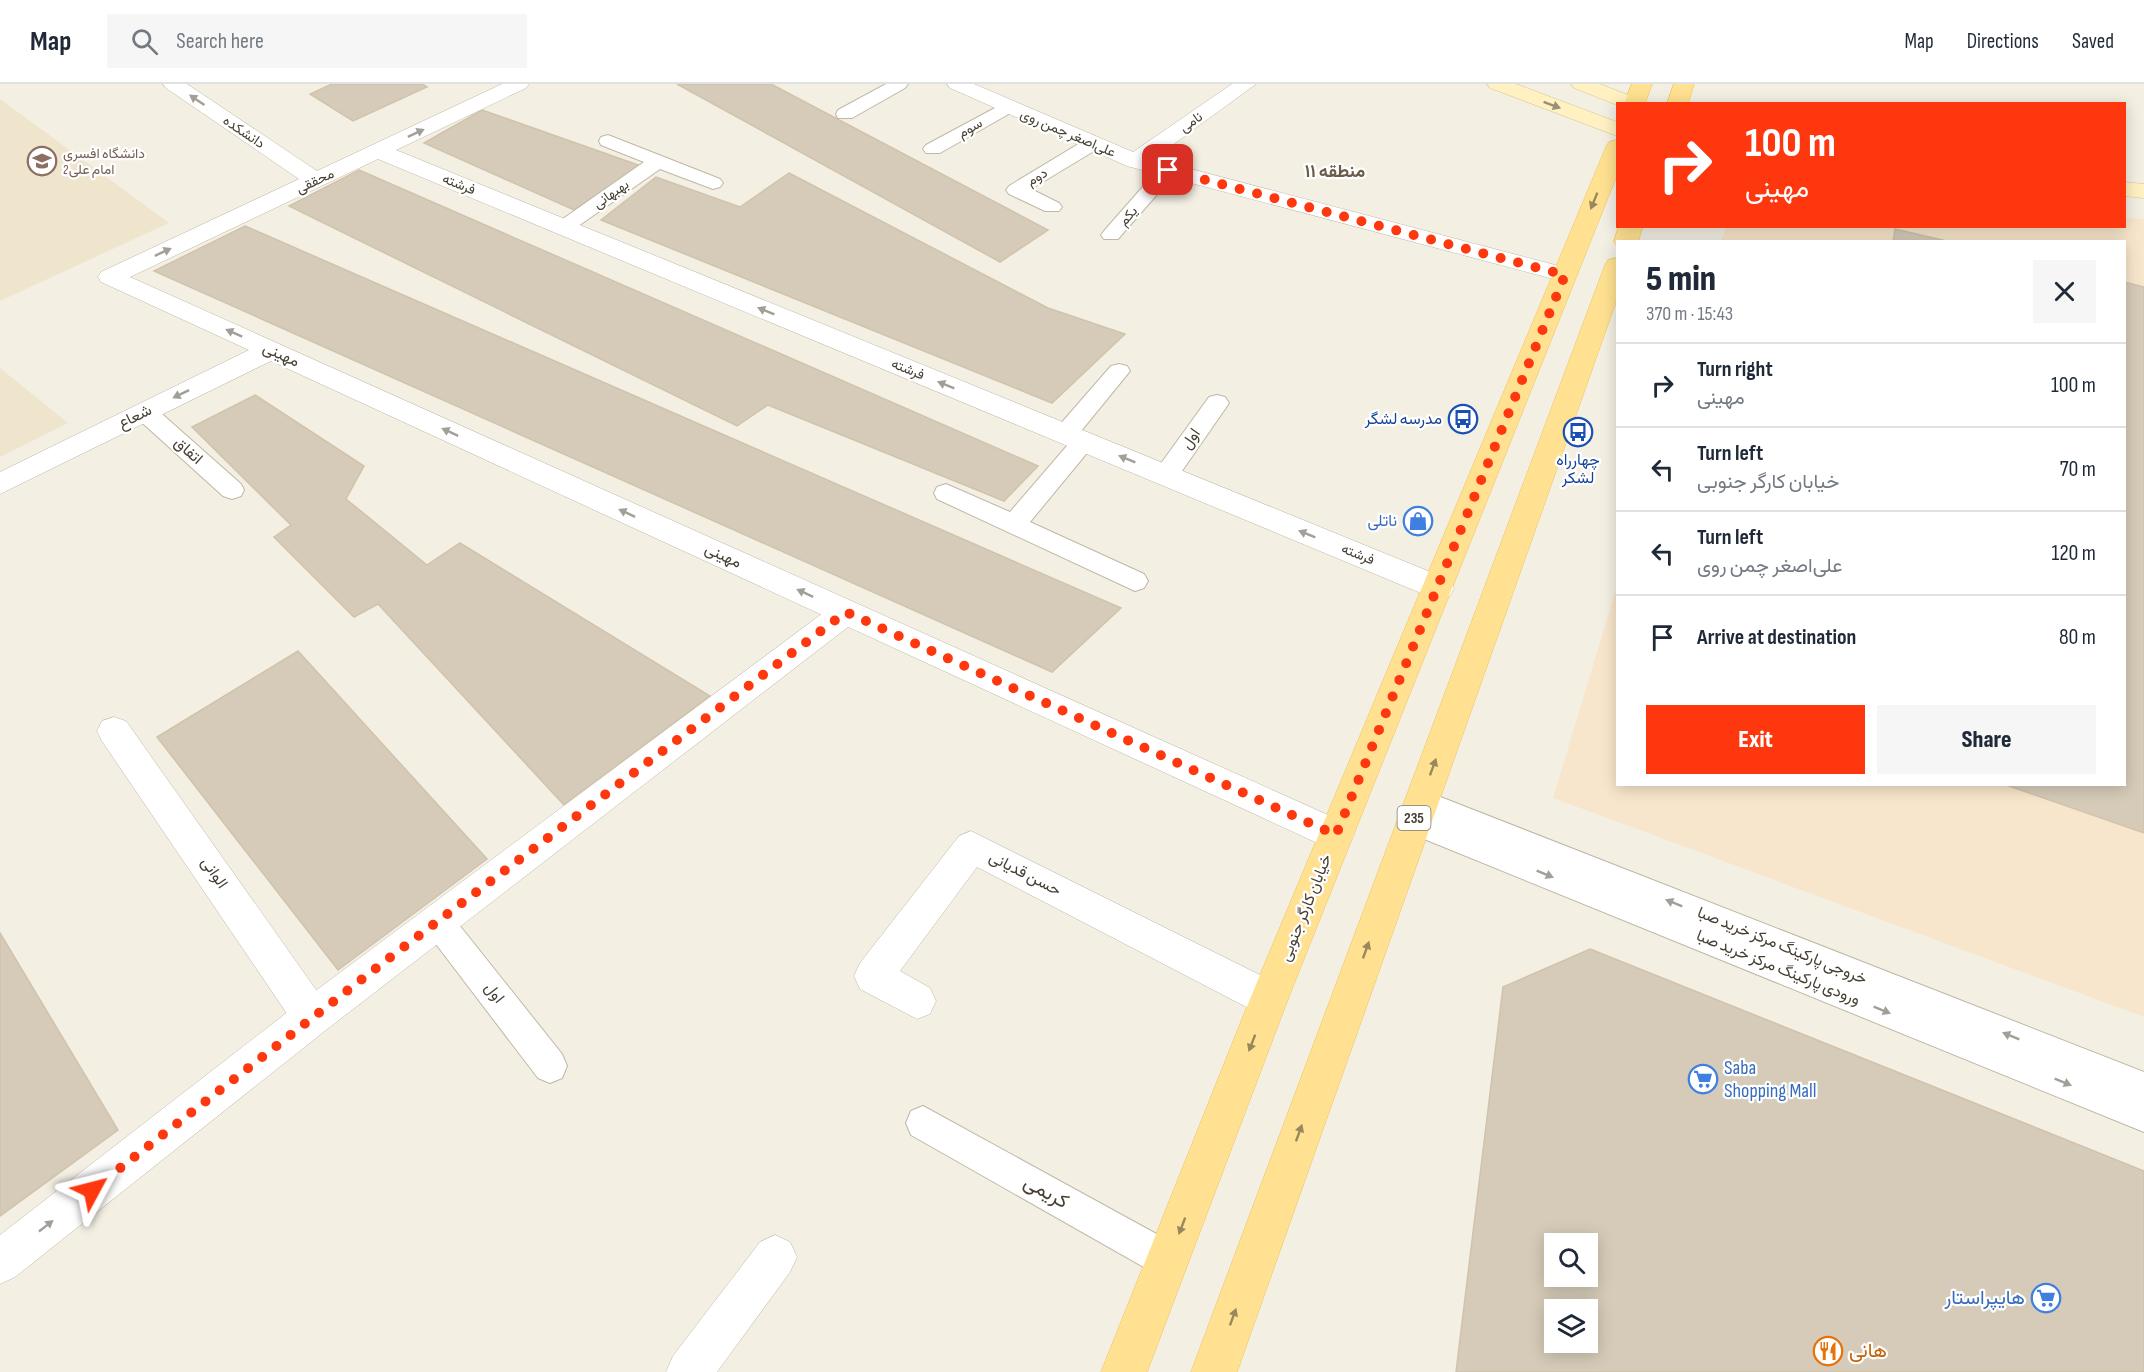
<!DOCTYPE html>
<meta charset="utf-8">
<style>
:root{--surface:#fff;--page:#f6f6f7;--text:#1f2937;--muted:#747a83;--line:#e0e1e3;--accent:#ff370f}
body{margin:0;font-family:"Sofia Sans Condensed",Vazirmatn,sans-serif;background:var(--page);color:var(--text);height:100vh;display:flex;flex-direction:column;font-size:22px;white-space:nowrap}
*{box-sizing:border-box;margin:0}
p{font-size:20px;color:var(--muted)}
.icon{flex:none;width:33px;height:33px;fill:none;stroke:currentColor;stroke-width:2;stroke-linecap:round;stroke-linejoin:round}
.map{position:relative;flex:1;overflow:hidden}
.details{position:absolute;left:1616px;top:156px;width:510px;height:546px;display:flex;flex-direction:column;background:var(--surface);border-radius:0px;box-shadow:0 3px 15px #0003}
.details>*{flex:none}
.banner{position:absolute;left:1616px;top:18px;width:510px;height:126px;border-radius:0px;box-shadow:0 3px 15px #0003;background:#ff370f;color:#fff;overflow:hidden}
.fabs{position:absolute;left:1544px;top:1149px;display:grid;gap:12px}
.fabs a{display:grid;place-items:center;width:54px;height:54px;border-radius:0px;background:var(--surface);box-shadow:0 3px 15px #0003;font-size:30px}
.pin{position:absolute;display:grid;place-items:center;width:51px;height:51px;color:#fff;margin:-26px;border-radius:12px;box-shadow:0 3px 9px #0006}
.me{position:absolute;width:66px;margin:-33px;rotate:52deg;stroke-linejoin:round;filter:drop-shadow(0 0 4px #0008)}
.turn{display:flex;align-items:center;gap:21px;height:126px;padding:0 30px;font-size:27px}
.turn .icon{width:78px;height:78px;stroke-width:2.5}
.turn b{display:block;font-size:42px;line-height:51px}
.round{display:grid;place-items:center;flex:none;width:63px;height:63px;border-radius:0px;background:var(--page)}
.headline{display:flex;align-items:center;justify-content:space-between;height:102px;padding:0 30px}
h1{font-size:36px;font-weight:800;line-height:45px}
.primary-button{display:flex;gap:12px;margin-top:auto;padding:12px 30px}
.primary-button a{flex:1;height:69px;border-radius:0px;background:var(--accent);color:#fff;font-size:24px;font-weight:800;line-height:69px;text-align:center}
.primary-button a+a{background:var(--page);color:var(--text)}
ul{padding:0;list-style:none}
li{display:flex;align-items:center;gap:18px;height:84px;padding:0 30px;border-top:2px solid var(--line)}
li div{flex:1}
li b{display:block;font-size:22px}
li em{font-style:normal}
header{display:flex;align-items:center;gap:36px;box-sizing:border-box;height:84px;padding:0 30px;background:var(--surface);border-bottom:2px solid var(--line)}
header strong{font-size:28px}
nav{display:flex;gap:33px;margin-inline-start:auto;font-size:21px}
.search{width:420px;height:54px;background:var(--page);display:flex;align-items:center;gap:15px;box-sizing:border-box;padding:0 21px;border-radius:0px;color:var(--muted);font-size:22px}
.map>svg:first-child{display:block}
.commercial{fill:#f8e6cc}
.education{fill:#eee5cc}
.building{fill:#d6cbb8;stroke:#d1c3ab;stroke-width:1.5;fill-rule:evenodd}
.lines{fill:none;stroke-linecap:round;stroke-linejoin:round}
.service-casing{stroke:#c0b7a5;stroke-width:2}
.minor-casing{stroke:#c0b7a5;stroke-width:1}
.tertiary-casing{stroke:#c0b7a5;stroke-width:1}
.secondary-casing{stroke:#d7c58f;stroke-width:1}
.primary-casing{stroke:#eec357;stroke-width:1}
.service{fill:#fff;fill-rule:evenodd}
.minor{fill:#fff;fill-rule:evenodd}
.tertiary{fill:#fff;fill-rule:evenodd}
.secondary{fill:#fff1c2;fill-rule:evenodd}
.primary{fill:#ffe191;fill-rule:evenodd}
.oneway{fill:#a29f99}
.oneway2{fill:#998f73}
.oneway3{fill:#99885d}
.route{stroke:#ff370f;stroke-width:10;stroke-dasharray:0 18}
.labels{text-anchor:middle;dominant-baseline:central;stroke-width:4.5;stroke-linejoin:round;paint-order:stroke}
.far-street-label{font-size:14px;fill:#463f33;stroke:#fff}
.far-education-label{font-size:14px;fill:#785e54;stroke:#fff;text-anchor:start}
.shield{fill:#fff;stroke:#7e7970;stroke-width:1.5}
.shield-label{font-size:15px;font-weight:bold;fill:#463f33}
.street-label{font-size:16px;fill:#463f33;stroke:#fff}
.transit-label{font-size:16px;fill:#164399;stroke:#fff;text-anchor:end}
.shop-label{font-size:16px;fill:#366cbe;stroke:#fff;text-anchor:end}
.far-district-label{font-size:18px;font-weight:bold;fill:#6a5d49;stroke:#fff}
.near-shop-label{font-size:20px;fill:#366cbe;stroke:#fff;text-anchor:start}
.near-street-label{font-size:20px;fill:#463f33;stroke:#fff}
.near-food-label{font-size:20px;fill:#c56008;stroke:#fff;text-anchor:start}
</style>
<header>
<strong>Map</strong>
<div class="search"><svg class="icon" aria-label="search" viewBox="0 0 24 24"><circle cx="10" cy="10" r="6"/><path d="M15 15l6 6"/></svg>Search here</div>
<nav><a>Map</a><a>Directions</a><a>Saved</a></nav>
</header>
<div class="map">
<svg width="2144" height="1288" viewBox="0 0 2144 1288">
<rect width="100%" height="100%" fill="#f3efe3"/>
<!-- commercial -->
<polygon class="commercial" points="2124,134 2144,135 2144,933 1553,714 1617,502 1617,700 2124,700 2124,158 1721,157 1726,143 2124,142"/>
<!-- education -->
<g class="education">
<polygon points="0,15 169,139 0,217"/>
<polygon points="0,284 68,339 0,373"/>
</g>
<!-- building -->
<g class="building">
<polygon points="332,0 422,0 427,3 353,37 310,10"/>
<polygon points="677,0 771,0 1048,146 1000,178"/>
<polygon points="482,26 641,82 574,126 424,59"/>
<polygon points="359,86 1038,382 1004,417 768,321 737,342 289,122"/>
<polygon points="789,89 1048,224 1125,250 1052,319 601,136 656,93 740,123"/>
<polygon points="245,142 1121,524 1052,588 154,187"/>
<polygon points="1895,145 1951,158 1893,158"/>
<polygon points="2124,198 2144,203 2144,749 2003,700 2124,700"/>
<polygon points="255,311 364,382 346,415 427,481 460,459 710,612 564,721 378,520 354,533 274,453 291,441 192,343"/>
<polygon points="298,567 487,775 338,886 157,653"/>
<polygon points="0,849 118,1046 0,1132"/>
<path d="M1590,865L2144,1087V1288H1456L1503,903ZM1554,1160H1587V1192H1554ZM1554,1226H1587V1258H1554Z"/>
</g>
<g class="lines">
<!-- service casing -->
<g class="service-casing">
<g id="service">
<polygon points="886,0 908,0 905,4 852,34 838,34 836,30 838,26"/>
<polygon points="1008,17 1014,19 1017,23 1014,27 940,69 926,69 923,65 926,61"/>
<polygon points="608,51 720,95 723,99 720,103 713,105 660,85 571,147 557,147 554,143 557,139 644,78 601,61 599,57 601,53"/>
<polygon points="1092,54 1099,56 1101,60 1099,64 1031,105 1059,119 1062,123 1059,127 1045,127 1009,110 1006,106 1009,102 1085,56"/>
<polygon points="1168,80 1175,82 1178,86 1175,90 1118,155 1104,155 1101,151 1104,147 1161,82"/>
<polygon points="1119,280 1127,282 1130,287 1077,352 1084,350 1092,352 1096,358 1030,438 1144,490 1148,497 1144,504 1135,507 937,415 934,409 937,403 946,400 1010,428 1072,356 1065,358 1057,356 1053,350 1057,344 1111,282"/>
<polygon points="1217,311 1225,313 1229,319 1225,325 1175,397 1166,400 1157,397 1154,391 1157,385 1209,313"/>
<polygon points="145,320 153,322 241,400 244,406 241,412 232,415 223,412 137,334 133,328 137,322"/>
<polygon points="1420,705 2144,988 2144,1048 1402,746 1398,737 1402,728 1409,725 1405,718 1409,709"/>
<polygon points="437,822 448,827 562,970 567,982 562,994 550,999 538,994 426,847 421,837 426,827"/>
<polygon points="923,1022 1182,1164 1188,1177 1182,1190 1169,1196 1156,1190 911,1051 906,1039 911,1027"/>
</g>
</g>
<!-- minor casing -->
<g class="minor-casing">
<g id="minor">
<polygon points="163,0 187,0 317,87 502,0 529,0 526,4 396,66 1450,496 1454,504 1450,512 1439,516 1428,512 378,75 130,193 1348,740 1354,751 1348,762 1336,766 1324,762 271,277 0,410 0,388 249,266 101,198 98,193 101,188 299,95 166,4"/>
<polygon points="947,0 974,0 1133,68 1232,0 1256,0 1153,75 1574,186 1577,191 1574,196 1565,198 1127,82 950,4"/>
<polygon points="114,633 126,637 326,920 331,933 326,946 312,952 298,946 102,657 97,647 102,637"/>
<polygon points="971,747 1282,902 1288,915 1282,928 1269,933 1256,928 977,783 900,887 930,904 936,917 930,930 917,935 860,905 854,892 860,879 959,752"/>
<polygon points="775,1151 790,1158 797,1173 790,1188 717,1288 666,1288 673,1272 760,1158"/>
</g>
</g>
<!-- tertiary casing -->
<g class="tertiary-casing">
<polygon id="tertiary" points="846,516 857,520 861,528 857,536 326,946 15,1193 0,1200 0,1151 298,920 835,520"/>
</g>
<!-- secondary casing -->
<g class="secondary-casing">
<g id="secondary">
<polygon points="1487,0 1516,0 1617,38 1617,52 1490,4"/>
<polygon points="1571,0 1600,0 1641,16 1644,20 1617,21 1574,4"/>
<polygon points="2124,98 2144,100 2144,114 2124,112"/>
</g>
</g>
<!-- primary casing -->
<g class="primary-casing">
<g id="primary">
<polygon points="1632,0 1652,0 1645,20 1624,20"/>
<polygon points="1674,0 1694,0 1688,20 1667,20"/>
<polygon points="1617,56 1617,91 1288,915 1147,1288 1101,1288 1250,915 1606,63 1609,58"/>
<polygon points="1619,142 1643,142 1638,158 1617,158 1617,162 1614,158"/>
<polygon points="1617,174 1617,215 1237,1288 1191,1288 1605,181 1608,176"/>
</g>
</g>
<!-- service -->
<use href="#service" class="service"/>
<!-- minor -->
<use href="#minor" class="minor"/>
<!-- tertiary -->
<use href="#tertiary" class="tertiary"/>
<!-- secondary -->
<use href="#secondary" class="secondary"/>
<!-- primary -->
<use href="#primary" class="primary"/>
</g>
<!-- one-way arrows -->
<defs><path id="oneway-solid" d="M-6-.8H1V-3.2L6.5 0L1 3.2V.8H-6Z" transform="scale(1.5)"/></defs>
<g class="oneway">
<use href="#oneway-solid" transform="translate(197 16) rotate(-146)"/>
<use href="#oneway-solid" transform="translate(416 49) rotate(-25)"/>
<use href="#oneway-solid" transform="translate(163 168) rotate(-25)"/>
<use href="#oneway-solid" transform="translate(766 227) rotate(-158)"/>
<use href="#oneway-solid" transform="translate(234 249) rotate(-156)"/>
<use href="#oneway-solid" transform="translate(946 301) rotate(-158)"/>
<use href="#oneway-solid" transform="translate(181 310) rotate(154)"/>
<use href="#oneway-solid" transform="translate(450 348) rotate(-155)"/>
<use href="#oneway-solid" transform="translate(1127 375) rotate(-158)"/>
<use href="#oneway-solid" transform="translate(627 429) rotate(-155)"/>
<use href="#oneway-solid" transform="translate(1307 450) rotate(-158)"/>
<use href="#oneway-solid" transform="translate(805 509) rotate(-155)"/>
<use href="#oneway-solid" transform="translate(1545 790) rotate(22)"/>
<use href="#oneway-solid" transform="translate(1674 819) rotate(-158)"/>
<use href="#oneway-solid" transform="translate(1882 926) rotate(22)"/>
<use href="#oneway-solid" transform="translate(2011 952) rotate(-158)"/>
<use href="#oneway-solid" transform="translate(2063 998) rotate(22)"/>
<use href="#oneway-solid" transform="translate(46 1142) rotate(-38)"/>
</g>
<use class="oneway2" href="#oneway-solid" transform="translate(1552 21) rotate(21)"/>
<g class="oneway3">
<use href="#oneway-solid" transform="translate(1594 117) rotate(112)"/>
<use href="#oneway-solid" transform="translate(1433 683) rotate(-70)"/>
<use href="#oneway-solid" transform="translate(1366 866) rotate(-70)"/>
<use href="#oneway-solid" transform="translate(1252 959) rotate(111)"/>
<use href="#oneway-solid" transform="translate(1299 1049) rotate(-70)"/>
<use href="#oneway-solid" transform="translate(1182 1142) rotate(111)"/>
<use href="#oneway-solid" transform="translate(1233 1233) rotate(-70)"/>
</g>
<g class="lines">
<!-- route -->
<polyline class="route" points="92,1106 384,878 846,528 1336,751 1565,191 1168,86"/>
</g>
<!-- icons -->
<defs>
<g id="university-ring" transform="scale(1.5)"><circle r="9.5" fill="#fff" stroke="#8d6e63" stroke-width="1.5"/><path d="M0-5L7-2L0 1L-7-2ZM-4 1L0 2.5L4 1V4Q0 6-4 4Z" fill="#8d6e63"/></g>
<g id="bus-ring" transform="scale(1.5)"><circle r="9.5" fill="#fff" stroke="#1a4fb4" stroke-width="1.5"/><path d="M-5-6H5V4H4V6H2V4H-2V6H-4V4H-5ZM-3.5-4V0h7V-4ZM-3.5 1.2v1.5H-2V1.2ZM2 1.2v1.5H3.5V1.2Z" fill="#1a4fb4"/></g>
<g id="shop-ring" transform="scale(1.5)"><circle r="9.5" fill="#fff" stroke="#3f7fe0" stroke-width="1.5"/><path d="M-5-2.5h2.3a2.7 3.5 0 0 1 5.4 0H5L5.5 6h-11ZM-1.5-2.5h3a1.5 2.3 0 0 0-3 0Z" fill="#3f7fe0"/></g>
<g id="supermarket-ring" transform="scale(1.5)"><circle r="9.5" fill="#fff" stroke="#3f7fe0" stroke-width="1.5"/><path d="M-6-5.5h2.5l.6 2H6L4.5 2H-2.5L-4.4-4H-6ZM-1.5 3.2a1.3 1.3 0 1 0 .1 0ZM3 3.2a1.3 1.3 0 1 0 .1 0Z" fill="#3f7fe0"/></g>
<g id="restaurant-ring" transform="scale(1.5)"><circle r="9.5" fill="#fff" stroke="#e8710a" stroke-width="1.5"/><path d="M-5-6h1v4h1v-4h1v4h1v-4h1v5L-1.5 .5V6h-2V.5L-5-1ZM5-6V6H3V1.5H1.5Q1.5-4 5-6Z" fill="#e8710a"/></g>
</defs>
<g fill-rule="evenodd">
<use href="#university-ring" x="42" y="77"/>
<use href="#bus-ring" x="1463" y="335"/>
<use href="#bus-ring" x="1578" y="348"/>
<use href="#shop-ring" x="1418" y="437"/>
<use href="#supermarket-ring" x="1703" y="995"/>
<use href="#supermarket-ring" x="2046" y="1214"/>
<use href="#restaurant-ring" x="1828" y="1267"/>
</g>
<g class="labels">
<!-- far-street labels -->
<g class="far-street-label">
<text transform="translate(1191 38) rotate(-35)">نامی</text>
<text transform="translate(970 44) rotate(-30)">سوم</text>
<text transform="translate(244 48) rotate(34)">دانشکده</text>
<text transform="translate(1068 49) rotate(23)">علی‌اصغر چمن روی</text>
<text transform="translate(1037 93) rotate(-31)">دوم</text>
<text transform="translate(315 97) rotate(-25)">محققی</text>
<text transform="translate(459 100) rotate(22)">فرشته</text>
<text transform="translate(611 110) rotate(-35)">بهبهانی</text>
<text transform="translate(1128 132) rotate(-49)">یکم</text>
<text transform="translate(908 285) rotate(22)">فرشته</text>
<text transform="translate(1358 470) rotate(22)">فرشته</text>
</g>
<!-- far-education labels -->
<g class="far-education-label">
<text x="63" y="69">دانشگاه افسری<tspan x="63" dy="16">امام علی2</tspan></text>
</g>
<!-- shield labels -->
<rect class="shield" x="1397.5" y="722" width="33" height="24" rx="4.5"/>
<g class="shield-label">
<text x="1414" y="734">235</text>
</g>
<!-- street labels -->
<g class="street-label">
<text transform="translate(281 271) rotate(24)">مهینی</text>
<text transform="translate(135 333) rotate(-26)">شعاع</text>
<text transform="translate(1191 355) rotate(-55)">اول</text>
<text transform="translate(188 367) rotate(41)">اتفاق</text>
<text transform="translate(723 472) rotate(25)">مهینی</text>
<text transform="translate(214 789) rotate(56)">الوانی</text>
<text transform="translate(1025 790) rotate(27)">حسن قدیانی</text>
<text transform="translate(1306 824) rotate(-68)">خیابان کارگر جنوبی</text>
<text transform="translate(1782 862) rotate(22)">خروجی پارکینگ مرکز خرید صبا</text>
<text transform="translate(1778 884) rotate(22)">ورودی پارکینگ مرکز خرید صبا</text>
<text transform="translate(494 909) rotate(52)">اول</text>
</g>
<!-- transit labels -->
<g class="transit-label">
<text x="1442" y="335">مدرسه لشگر</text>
<text x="1578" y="376" text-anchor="middle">چهارراه<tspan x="1578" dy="18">لشکر</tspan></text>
</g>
<!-- shop labels -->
<g class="shop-label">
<text x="1397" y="437">ناتلی</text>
</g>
<!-- far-district labels -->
<g class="far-district-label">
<text x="1335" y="87">منطقه ۱۱</text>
</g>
<!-- near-shop labels -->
<g class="near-shop-label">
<text x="1724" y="984">Saba<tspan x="1724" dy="23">Shopping Mall</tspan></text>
<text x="2025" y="1214" text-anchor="end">هایپراستار</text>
</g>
<!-- near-street labels -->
<g class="near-street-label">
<text transform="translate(1046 1108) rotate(29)">کریمی</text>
</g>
<!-- near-food labels -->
<g class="near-food-label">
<text x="1849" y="1267">هانی</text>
</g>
</g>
</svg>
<div class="fabs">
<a><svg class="icon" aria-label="search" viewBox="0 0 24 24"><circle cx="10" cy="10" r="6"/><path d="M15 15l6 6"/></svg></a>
<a><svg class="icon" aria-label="layers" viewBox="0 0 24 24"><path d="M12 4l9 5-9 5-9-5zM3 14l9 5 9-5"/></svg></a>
</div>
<div class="pin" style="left:1168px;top:86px;background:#d93025"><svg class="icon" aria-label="arrive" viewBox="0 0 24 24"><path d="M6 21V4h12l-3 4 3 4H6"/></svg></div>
<svg class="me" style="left:92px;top:1106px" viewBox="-20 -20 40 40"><path d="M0-17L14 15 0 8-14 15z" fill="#ff370f" stroke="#fff" stroke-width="4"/></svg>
<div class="banner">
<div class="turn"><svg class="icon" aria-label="right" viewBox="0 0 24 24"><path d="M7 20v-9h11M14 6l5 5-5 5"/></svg><div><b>100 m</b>مهینی</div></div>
</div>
<section class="details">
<div class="headline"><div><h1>5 min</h1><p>370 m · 15:43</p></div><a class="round"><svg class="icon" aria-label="close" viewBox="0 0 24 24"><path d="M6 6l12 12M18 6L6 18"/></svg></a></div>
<ul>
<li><svg class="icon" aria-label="right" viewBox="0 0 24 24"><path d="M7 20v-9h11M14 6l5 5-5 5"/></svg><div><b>Turn right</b><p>مهینی</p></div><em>100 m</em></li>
<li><svg class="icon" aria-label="left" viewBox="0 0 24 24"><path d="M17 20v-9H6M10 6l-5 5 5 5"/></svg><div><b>Turn left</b><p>خیابان کارگر جنوبی</p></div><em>70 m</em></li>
<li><svg class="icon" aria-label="left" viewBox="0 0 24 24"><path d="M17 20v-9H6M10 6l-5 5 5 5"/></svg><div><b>Turn left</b><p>علی‌اصغر چمن روی</p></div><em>120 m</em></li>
<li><svg class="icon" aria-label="arrive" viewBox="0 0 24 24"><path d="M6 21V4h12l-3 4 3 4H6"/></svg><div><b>Arrive at destination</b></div><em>80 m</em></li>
</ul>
<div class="primary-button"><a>Exit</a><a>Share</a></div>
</section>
</div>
